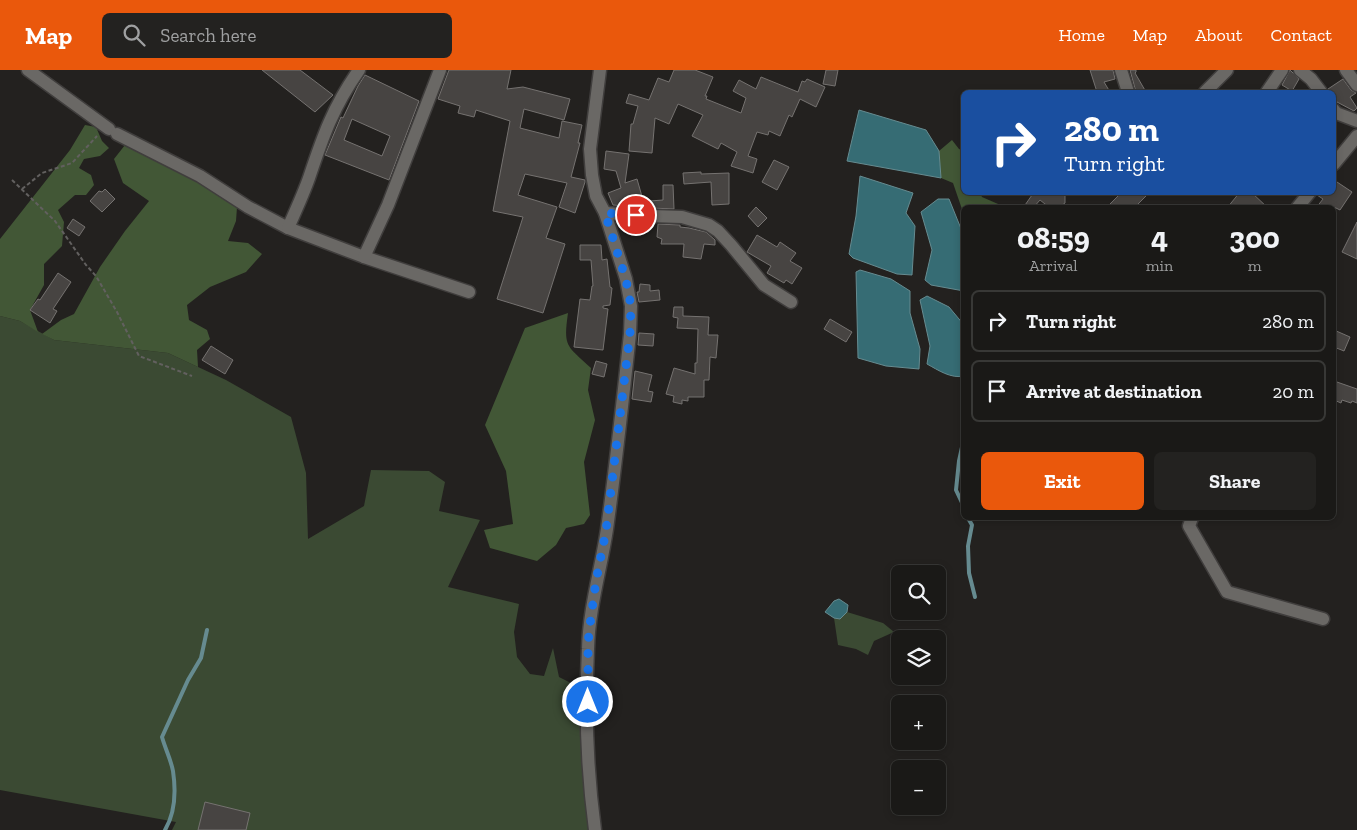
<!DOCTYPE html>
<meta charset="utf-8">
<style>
:root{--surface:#1a1917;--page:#232220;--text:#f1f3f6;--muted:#9fa0a1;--line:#383836;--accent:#ea580c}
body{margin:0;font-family:"Zilla Slab",serif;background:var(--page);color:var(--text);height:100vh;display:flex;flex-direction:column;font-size:19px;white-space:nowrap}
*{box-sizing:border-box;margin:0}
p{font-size:16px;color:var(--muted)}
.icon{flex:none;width:28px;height:28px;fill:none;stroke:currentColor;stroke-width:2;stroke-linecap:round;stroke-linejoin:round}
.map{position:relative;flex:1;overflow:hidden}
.drawer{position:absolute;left:961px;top:135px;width:375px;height:315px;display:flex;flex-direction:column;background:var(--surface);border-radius:8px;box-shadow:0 2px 8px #0003,0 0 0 1px var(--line)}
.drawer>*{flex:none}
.top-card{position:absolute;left:961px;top:20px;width:375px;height:105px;border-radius:8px;box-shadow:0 2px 8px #0003,0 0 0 1px var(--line);background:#1a4fa0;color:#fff;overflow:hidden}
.tools{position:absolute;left:891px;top:495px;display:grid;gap:10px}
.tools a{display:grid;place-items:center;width:55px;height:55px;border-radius:8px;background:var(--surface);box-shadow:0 2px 8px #0003,0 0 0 1px var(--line);font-size:25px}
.pin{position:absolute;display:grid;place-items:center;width:42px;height:42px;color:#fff;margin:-21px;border:2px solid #fff;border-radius:50%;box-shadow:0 1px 5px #0007}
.me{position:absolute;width:55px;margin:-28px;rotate:0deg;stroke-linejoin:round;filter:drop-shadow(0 0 4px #0008)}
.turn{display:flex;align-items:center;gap:18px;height:105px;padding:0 20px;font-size:22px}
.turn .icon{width:65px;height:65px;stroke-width:2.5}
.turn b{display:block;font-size:35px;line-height:42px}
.eta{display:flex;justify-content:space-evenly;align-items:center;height:85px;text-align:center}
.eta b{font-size:30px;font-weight:800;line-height:35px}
.cta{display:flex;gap:10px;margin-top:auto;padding:10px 20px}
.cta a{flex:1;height:58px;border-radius:8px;background:var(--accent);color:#fff;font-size:20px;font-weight:800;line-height:58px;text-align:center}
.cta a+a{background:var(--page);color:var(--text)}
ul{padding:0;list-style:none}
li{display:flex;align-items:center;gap:15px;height:62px;margin:0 10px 8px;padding:0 10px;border:2px solid var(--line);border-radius:8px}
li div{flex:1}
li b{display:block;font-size:19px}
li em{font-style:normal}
header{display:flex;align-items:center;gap:30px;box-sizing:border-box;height:70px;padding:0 25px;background:var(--accent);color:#fff}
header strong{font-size:24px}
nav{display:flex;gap:28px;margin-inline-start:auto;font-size:18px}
.search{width:350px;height:45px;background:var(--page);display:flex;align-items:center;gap:12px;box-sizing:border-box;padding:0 18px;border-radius:8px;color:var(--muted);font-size:19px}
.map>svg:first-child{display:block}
.green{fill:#3b4a33}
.forest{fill:#425736}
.water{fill:#366c74;stroke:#668b90}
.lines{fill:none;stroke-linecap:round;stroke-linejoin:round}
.stream{stroke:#668b90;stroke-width:4}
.building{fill:#474442;stroke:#757270;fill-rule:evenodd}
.street-casing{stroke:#403e3d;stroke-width:15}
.path{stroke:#62605f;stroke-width:2;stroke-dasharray:4 2.5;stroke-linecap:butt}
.street{stroke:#6a6865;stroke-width:12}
.route{stroke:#1a73e8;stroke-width:9;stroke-dasharray:0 16.2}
</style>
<header>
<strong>Map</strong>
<div class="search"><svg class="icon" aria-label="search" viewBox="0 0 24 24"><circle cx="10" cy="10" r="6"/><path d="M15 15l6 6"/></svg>Search here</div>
<nav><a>Home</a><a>Map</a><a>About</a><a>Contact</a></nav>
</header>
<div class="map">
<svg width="1357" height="760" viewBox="0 0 1357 760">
<rect width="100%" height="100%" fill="#23211f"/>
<!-- green -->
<g class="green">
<polygon points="0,246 20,251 54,270 168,283 226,310 291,347 306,403 308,469 364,436 371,400 429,401 445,412 439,441 480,450 448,517 519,534 514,562 517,587 530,604 544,606 553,578 559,607 579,617 588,760 172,760 176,752 0,720"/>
<polygon points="847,542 883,553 894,562 874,571 868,585 856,579 838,575 834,548 840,549"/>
</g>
<!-- forest -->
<g class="forest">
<polygon points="85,55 96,57 102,71 109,78 100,86 84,89 79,98 91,105 94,115 86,125 75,125 58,140 64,152 62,176 44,194 44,215 30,240 38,262 20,251 0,246 0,169 70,80"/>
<polygon points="952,70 959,79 964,81 964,122 980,123 982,127 1005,137 964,138 964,145 953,113 941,108 939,81"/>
<polygon points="125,75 198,108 237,137 236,151 228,171 248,173 262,184 246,202 210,217 187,235 189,250 207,260 210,269 197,280 198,297 168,283 54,270 42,264 61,250 74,244 100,197 125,161 149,131 123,113 114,89"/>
<path d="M568,243C563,278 567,275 591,298L588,320L595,350L584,392L590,445L584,454L566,458L556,475L537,491L490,478L484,460L513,454L506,401L485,355L525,258Z"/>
</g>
<!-- water -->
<g class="water">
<polygon points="859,40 926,60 939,81 941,108 847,91"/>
<polygon points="860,106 913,123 906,143 915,156 912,205 897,204 853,188 849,184 856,146"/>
<polygon points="938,129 949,129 964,166 964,221 931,215 925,210 932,180 921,142"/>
<polygon points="860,200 891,209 910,221 910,243 920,279 919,299 886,296 858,288 856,202"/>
<path d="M927,226L949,237L964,255V306C951,309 938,300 927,294L930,276L920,230Z"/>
<polygon points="839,529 848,535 847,542 840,549 834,548 825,542 834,531"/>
</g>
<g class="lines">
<!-- stream -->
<g class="stream">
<polyline points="964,368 959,391 956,420 964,437"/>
<polyline points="968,448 972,455 968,476 969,503 975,527"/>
<path d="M165,760C175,743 176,721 173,701C171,690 165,678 162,667L188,610L201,588L207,560"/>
</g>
</g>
<!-- building -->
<g class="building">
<polygon points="262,0 300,0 333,25 315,42"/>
<polygon points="449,0 511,0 507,19 523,17 570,29 564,50 524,39 520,58 559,68 562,51 582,55 578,73 580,73 571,107 585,110 585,112 575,143 559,137 567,113 525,104 518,125 557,137 546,168 565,174 543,243 497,229 523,147 493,141 510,51 476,40 474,47 458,43 460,36 438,29"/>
<polygon points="674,0 695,0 713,7 705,26 707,26 706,29 741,43 746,28 733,21 739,10 756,19 761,7 798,22 802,11 805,12 807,9 825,17 816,37 800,29 792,47 789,45 780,66 769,61 768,65 757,62 748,86 757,89 753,103 731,96 737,82 721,73 718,79 692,66 703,45 678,34 669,54 655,48 652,83 629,81 631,54 633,54 638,36 626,33 629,24 649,30 658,8 669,12"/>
<polygon points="826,0 838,0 835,16 823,14"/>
<polygon points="1090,0 1113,0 1115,9 1104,12 1110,22 1097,22"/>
<polygon points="1130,0 1136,0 1136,2 1135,3 1146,22 1136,22"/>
<polygon points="1290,0 1299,9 1292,21 1282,15"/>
<path d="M365,5L419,31L389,110L325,85L341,47L343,48L358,16ZM352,49L390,66L382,86L344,70Z"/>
<polygon points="1343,9 1351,20 1356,23 1350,27 1357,38 1354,41 1337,32 1334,28 1334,22 1330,22 1328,19"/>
<polygon points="606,81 629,84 625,113 637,109 643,130 627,136 613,135 608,123 621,118 616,101 604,99"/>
<polygon points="774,90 789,97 777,120 762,112"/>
<polygon points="701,102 701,104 729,103 729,134 712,135 711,112 684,114 683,103"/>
<polygon points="1334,110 1352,122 1340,140 1336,138 1316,138 1323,129 1317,125 1318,122 1334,122"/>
<polygon points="663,115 673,115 674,139 651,138 650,131 663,130"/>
<polygon points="105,119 115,129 102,142 90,131 99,121 102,122"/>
<polygon points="1030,122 1065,122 1065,133 1058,138 1050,138 1040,130 1033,138 1023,138 1032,125"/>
<polygon points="1122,122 1150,122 1134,138 1106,138"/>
<polygon points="1240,122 1251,122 1268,138 1227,138"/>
<polygon points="756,137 767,148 758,157 748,146"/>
<polygon points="73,149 85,157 79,166 67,158"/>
<polygon points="1357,152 1357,189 1342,182"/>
<polygon points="658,154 680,155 680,157 689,158 706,162 715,170 715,175 704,174 701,189 683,187 684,174 661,174 662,169 657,167"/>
<polygon points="757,165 777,177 780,172 796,183 790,191 802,198 792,214 786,210 784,213 767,203 771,196 747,182"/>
<polygon points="580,175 601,175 602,190 607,189 610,217 612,218 610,235 603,236 603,238 608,239 603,280 574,277 580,229 590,230 592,216 593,216 591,190 580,190"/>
<polygon points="58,203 71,212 53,239 57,241 50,253 30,240 38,229 40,230"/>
<polygon points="640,214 650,215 650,221 659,220 660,230 639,232 637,222 639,222"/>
<polygon points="674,237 683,237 683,246 709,247 708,265 718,265 716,288 710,287 709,310 704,310 704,327 688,327 688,331 682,330 682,334 673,332 674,326 666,324 674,298 695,304 695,293 697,293 698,259 677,258 678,248 673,247"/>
<polygon points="830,249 852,262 846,272 824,259"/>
<polygon points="1334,260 1350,267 1344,281 1334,277"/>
<polygon points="639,263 654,264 653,276 638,275"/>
<polygon points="211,276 233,290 225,304 202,290"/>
<polygon points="596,291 607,294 604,307 592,304"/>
<polygon points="635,301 652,305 648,321 653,322 651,332 632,329"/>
<polygon points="1334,311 1357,319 1357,333 1352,331 1351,333 1342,330 1341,333 1334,330"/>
<polygon points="205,732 250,743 246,760 198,760"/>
</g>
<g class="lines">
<!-- street casing -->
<g class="street-casing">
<g id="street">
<polyline points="28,0 109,59"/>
<polyline points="1121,0 1128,22"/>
<polyline points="1300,0 1311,9 1321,22"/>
<polyline points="1346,0 1357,15"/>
<polyline points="1205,22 1227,0"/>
<polyline points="1267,22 1282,0"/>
<polyline points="1334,40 1336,43 1357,51"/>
<polyline points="117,64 200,106 248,137 288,158 364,187 469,222"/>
<polyline points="1334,94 1357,66"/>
<polyline points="1297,138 1310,122"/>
<polyline points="605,143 651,146 682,147 709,155 718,161 731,175 764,215 791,232"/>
<path d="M288,158C295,142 303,125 309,108C323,66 333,37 359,0"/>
<polyline points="364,187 388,135 440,0"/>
<polyline points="1192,448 1189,456 1227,522 1323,549"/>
<path d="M595,760C587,701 585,639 588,579C589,538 601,499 607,459C616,394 623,329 630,264L631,236L626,209L605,143L596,126L592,105L590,79L600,0"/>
</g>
</g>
<!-- path -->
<g class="path">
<polyline points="12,110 55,151 86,195 96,206 117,242 139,286 192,306"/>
<polyline points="22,119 42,103 72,93 97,66"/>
</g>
<!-- street -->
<use href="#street" class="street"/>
</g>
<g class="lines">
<!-- route -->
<polyline class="route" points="588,632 588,577 589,562 596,511 606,461 630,264 631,236 626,210 605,143 636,145"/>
</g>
</svg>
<div class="tools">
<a><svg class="icon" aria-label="search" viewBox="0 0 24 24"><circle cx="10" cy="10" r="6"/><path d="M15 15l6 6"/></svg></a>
<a><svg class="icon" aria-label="layers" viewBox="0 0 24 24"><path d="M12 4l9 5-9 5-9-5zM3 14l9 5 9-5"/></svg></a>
<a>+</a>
<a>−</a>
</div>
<div class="pin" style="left:636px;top:145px;background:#d93025"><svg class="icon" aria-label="arrive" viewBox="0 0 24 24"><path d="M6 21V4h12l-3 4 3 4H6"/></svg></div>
<svg class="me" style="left:588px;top:632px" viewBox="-20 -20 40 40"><circle r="17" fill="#1a73e8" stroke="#fff" stroke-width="3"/><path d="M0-11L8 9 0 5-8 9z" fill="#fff"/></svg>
<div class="top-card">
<div class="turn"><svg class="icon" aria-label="right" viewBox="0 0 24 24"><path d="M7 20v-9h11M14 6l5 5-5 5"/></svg><div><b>280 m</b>Turn right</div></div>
</div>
<section class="drawer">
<div class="eta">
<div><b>08:59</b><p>Arrival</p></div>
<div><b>4</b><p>min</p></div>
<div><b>300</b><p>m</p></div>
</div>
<ul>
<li><svg class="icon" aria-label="right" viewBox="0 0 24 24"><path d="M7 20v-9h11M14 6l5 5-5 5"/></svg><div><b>Turn right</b></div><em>280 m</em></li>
<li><svg class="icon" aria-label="arrive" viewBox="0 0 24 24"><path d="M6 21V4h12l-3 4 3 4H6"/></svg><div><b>Arrive at destination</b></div><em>20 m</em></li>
</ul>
<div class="cta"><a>Exit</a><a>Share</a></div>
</section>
</div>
